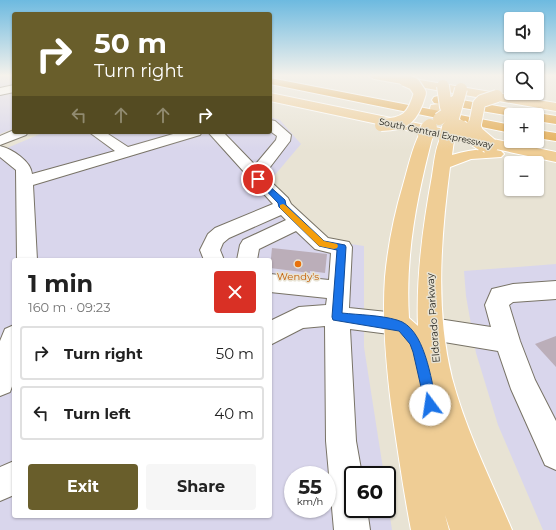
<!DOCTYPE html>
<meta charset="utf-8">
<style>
:root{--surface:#fff;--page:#f6f6f6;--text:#222;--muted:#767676;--line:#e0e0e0;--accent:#695e2b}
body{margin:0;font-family:Montserrat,sans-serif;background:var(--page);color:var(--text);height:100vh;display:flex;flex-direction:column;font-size:15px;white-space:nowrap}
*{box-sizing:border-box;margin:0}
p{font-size:13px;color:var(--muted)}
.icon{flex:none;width:22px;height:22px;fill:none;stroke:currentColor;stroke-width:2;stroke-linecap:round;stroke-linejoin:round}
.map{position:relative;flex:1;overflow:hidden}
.sheet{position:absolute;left:12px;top:258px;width:260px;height:260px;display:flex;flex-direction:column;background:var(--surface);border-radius:4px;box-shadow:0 1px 3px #0004}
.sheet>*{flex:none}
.banner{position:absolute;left:12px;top:12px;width:260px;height:122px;border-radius:4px;box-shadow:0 1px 3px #0004;background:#695e2b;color:#fff;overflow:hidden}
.fabs{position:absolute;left:504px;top:12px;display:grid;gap:8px}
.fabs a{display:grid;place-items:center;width:40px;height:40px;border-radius:4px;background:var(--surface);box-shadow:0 1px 3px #0004;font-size:20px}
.speed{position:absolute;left:284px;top:466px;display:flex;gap:8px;font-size:20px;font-weight:700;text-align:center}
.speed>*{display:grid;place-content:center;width:52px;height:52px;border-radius:50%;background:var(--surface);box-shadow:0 1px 3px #0004;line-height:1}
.speed small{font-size:10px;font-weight:400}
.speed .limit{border:2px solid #111;border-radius:6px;background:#fff;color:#111}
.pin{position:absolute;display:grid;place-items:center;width:34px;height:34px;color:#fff;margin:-17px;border:2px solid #fff;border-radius:50%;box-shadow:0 1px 4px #0007}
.me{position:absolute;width:44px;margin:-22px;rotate:346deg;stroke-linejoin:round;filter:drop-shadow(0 0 3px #0008)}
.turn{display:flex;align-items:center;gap:14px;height:84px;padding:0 16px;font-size:18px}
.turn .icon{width:52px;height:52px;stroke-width:2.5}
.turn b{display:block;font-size:28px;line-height:34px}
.lanes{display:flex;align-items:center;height:38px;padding:0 16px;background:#0003;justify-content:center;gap:20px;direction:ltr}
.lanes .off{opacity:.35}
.round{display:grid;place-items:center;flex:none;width:42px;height:42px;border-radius:4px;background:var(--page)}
.overview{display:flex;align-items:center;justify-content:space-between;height:68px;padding:0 16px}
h1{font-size:24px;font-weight:700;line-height:30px}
.button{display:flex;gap:8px;margin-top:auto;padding:8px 16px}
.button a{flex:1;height:46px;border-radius:4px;background:var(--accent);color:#fff;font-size:16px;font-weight:700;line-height:46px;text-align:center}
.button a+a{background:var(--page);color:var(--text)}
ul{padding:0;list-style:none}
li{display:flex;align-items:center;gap:12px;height:54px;margin:0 8px 6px;padding:0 8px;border:2px solid var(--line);border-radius:4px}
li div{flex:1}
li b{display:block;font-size:15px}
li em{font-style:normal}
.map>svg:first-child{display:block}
.commercial{fill:#d9d6ec;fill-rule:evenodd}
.building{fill:#bbaeb9}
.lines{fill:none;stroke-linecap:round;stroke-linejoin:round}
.minor-casing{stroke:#787366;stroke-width:2}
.major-casing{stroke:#fff;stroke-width:2}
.highway-casing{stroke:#fff;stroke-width:2}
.minor{fill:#fff;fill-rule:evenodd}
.major{fill:#efcd95;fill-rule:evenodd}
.highway{fill:#e4ab4f;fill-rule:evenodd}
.major-bridge-far1-casing{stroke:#fff;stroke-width:14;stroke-linecap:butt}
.major-bridge-casing{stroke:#fff;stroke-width:18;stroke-linecap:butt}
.major-bridge-far1{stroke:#efcd95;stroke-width:12}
.major-bridge{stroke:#efcd95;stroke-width:16}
.route{fill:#1a73e8;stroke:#114b97}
.slow{fill:#f59e0b}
.food-dot{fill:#e8710a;stroke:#e8e3d4;stroke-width:1.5}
.labels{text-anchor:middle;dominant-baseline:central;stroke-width:3;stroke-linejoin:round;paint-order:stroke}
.far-street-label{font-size:9px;fill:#1a1913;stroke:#e8e3d4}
.food-label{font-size:10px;fill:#c56008;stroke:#e8e3d4}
.street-label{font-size:10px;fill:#1a1913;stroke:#e8e3d4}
</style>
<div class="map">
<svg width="556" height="530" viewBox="0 0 556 530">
<rect width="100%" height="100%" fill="#e8e3d4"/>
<!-- commercial -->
<g class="commercial">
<polygon points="0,76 14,76 14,128 0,134"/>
<path d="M270,117L280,120L301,144L269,182L331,241L364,246V347L384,475H353V509H387V497L392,530H0V151L45,132H270ZM14,260H270V516H14ZM293,475H327V509H293Z"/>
<polygon points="556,264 556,530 543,530 498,425 476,353 466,296 464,271"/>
</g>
<!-- building -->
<g class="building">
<polygon points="272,248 327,254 325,273 310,271 310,273 270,268"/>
<polygon points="556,336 556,367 535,344"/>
</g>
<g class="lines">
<!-- minor casing -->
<g class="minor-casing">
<g id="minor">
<polygon points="14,85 14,92 0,95 0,88"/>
<polygon points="270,120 275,121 291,135 290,141 264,175 288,198 291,204 328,238 349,242 352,247 349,308 397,313 406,316 409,324 406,332 397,335 350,329 356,441 362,475 353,475 353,509 367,509 370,530 334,530 326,441 325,326 303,328 270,345 270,321 299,307 326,305 327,298 270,292 270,274 329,280 331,253 315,249 296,231 259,249 257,260 237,260 240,245 243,240 286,220 281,215 229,238 223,243 220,250 224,260 204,260 200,250 208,234 215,228 273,204 208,132 223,132 255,165 276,140 277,136 270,131"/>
<polygon points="14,130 14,132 28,132 26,135 0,145 0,136"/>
<path d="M89,132H105L128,147L180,132H202L200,135L33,185L37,260H17L16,170L0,157V146C12,149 31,161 32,174L115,151Z"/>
<polygon points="556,281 556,299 513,302 509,305 520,341 535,380 556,421 556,470 545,465 511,389 498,351 432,340 423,337 420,329 423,321 432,318 491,327 485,305 492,289 513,284"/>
<polygon points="14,325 14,381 10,392 0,396 0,341 5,329"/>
<polygon points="14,461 14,495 0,501 0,467"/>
</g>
</g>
<!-- major casing -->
<g class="major-casing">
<g id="major">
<polygon points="369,76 396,76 556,103 556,111 374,79"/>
<path d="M270,93L556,152V162L454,140L452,155C468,150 485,147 501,151L504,154L501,157L471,159L450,167C441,237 435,309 452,378C466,431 491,480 512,530H450L445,515L449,530H411C403,488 397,446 391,404C386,362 382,319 385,277C388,245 394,215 403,185C408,168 412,148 420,133L270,101ZM433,135L441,137C435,148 434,164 432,176C423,225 416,276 418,326L409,318C405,255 417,196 433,135Z"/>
<path d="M446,103L460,105L461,108C457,115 449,119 442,114L437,116L432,115L430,108L431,105Z"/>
</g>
</g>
<!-- highway casing -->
<g class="highway-casing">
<g id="highway">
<polygon points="270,78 511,125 511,133 270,84"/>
<polygon points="438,96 526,111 532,114 537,113 556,116 556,124 537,121 537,115 511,115 511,116 434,103 432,100 434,97"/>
<polygon points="537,130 556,133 556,141 537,138"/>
</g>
</g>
<!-- minor -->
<use href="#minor" class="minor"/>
<!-- major -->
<use href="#major" class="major"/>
<!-- highway -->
<use href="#highway" class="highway"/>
<!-- major-bridge-far1 casing -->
<g class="major-bridge-far1-casing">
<g id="major-bridge-far1">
<polyline points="443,86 446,107 458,100"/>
<polyline points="439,119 448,113 454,123 461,129"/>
<path d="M381,125C406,124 413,118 420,93L414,84L405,80"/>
<polyline points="428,129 430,125"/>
<polyline points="450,129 461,89"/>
<polyline points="474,129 479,104 482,101 497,96"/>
</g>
</g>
<!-- major-bridge casing -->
<g class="major-bridge-casing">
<g id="major-bridge">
<polyline points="460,128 483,143"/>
<polyline points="473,128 476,134 490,146"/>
<polyline points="426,134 429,128"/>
<polyline points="447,139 450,128"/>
</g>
</g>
<!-- major-bridge-far1 -->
<use href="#major-bridge-far1" class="major-bridge-far1"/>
<!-- major-bridge -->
<use href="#major-bridge" class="major-bridge"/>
</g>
<!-- sky -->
<linearGradient id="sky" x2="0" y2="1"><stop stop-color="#6dbae0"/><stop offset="0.5" stop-color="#f5f2ec"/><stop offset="1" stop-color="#f5f2ec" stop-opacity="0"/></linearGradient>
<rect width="556" height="151" fill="url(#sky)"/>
<!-- route -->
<path class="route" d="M258,176L285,200L286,205L324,241L345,245L346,247L342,313C360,315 380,315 397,320C425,327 431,380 437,405L435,409L430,411L426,409L413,352L410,344L399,331L333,320L332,317L337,250L319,246L279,207L278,203L255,179Z"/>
<!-- slow -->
<polygon class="slow" points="283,204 285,205 324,241 337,244 338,246 337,248 334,249 319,246 280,208 280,205"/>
<!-- markers -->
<circle class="food-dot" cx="298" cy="264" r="4"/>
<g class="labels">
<!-- far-street labels -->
<g class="far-street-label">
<text transform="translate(436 133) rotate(12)">South Central Expressway</text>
</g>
<!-- food labels -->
<g class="food-label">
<text x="298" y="276">Wendy's</text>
</g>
<!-- street labels -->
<g class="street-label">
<text transform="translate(433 318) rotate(-94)">Eldorado Parkway</text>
</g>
</g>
</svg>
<div class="fabs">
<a><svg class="icon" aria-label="sound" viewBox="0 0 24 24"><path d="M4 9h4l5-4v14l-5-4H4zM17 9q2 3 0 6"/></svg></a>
<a><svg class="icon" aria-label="search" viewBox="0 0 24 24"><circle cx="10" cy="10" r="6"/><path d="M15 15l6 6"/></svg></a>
<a>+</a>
<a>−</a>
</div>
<div class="speed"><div>55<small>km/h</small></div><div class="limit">60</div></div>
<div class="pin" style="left:258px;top:179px;background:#d93025"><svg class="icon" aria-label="arrive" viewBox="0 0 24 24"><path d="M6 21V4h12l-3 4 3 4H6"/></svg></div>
<svg class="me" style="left:430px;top:405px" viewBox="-20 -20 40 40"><circle r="19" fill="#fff"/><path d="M0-13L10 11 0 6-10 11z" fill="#1a73e8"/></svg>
<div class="banner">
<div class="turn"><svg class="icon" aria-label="right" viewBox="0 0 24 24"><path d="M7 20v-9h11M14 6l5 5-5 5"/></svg><div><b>50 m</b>Turn right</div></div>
<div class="lanes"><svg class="icon off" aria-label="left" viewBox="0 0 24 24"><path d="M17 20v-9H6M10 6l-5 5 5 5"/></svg><svg class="icon off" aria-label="ahead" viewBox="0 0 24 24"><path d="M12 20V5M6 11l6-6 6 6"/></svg><svg class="icon off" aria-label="ahead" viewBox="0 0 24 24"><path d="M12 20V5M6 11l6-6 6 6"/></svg><svg class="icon" aria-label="right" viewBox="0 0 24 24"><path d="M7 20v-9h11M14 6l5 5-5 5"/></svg></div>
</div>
<section class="sheet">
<div class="overview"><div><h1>1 min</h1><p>160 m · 09:23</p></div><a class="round" style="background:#d93025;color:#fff"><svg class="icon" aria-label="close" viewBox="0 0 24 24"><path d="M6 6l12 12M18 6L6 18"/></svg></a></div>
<ul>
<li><svg class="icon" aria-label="right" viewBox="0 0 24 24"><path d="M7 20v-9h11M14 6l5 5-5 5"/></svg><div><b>Turn right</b></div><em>50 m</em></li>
<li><svg class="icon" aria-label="left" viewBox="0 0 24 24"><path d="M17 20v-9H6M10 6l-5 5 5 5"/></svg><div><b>Turn left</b></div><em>40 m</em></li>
</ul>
<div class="button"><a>Exit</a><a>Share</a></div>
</section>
</div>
